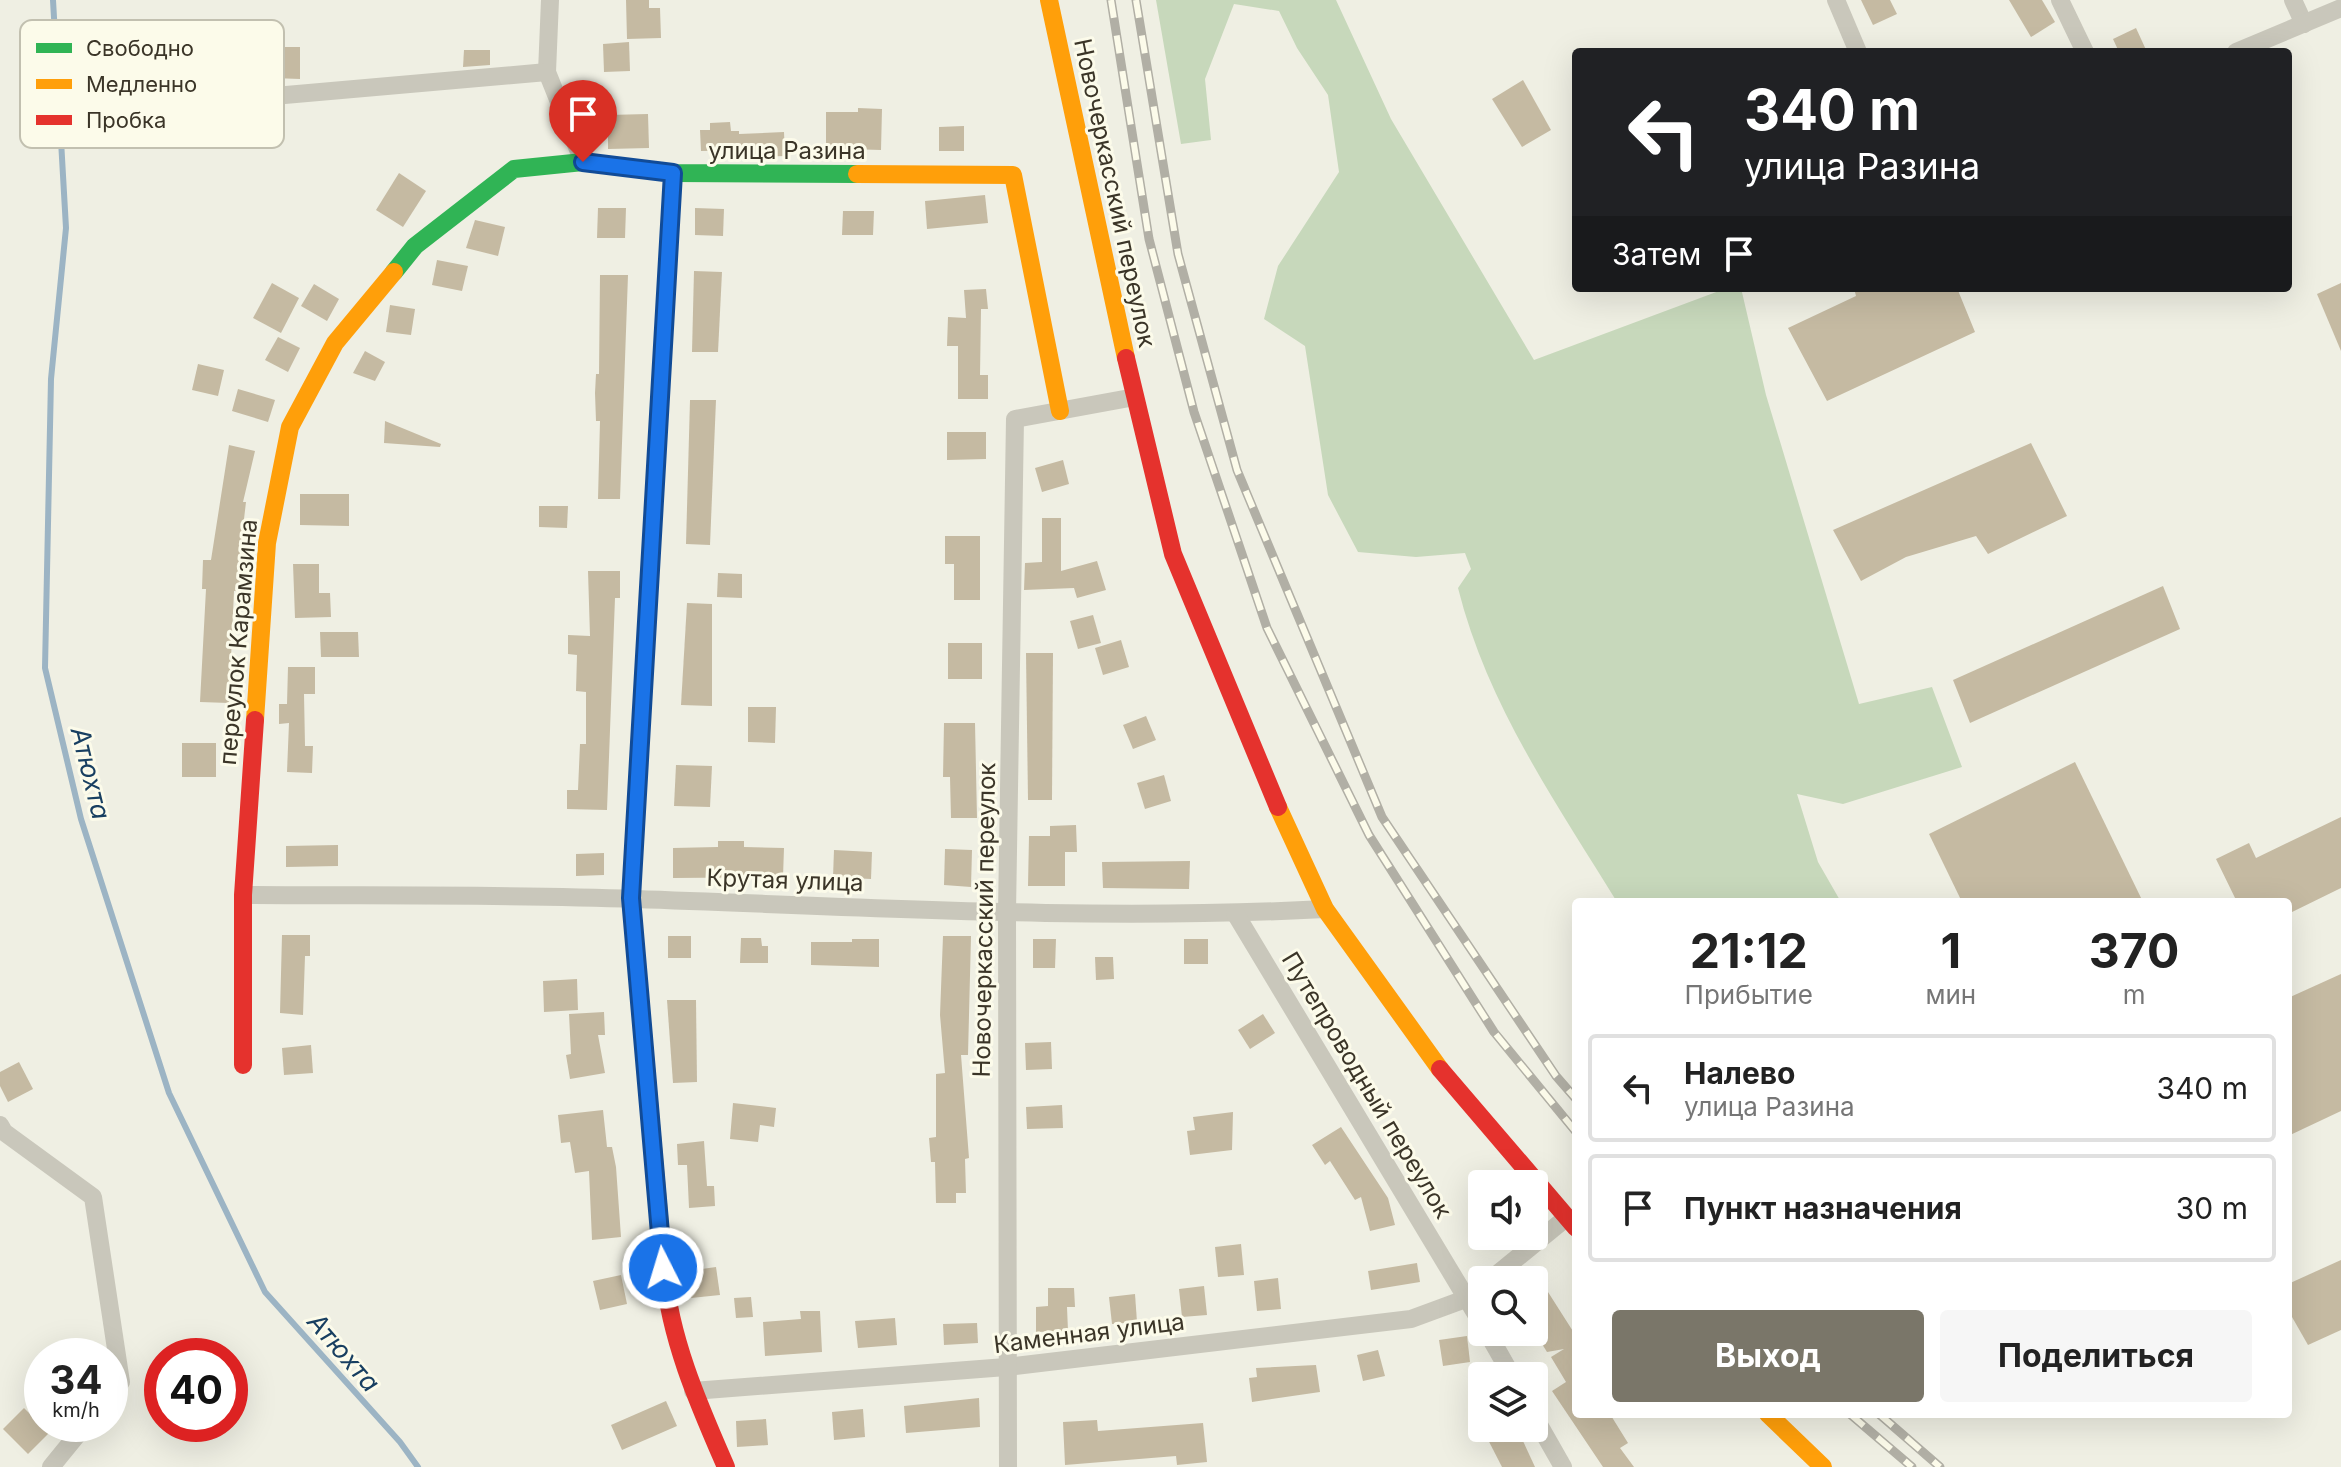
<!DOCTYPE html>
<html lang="ru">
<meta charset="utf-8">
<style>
:root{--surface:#fff;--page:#f6f6f6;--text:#222;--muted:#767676;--line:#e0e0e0;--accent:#7a7669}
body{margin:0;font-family:Inter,sans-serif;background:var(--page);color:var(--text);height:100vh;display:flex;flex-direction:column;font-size:30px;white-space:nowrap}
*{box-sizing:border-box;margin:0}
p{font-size:26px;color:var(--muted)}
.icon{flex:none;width:44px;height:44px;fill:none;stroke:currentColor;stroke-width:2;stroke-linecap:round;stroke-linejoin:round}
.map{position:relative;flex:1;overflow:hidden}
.side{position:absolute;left:1572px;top:898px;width:720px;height:520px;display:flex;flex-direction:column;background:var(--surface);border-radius:8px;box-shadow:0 8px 32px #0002}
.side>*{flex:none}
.hud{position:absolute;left:1572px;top:48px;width:720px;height:244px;border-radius:8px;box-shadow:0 8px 32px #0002;background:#202124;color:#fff;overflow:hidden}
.fabs{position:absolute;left:1468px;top:1170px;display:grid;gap:16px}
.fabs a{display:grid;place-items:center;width:80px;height:80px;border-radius:8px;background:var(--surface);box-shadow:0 8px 32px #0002;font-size:40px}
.speed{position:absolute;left:24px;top:1338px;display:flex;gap:16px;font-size:40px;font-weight:700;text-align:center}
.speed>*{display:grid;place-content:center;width:104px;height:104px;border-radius:50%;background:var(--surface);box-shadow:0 8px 32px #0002;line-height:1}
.speed small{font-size:20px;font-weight:400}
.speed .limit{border:12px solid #d22;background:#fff;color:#111}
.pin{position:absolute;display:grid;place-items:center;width:68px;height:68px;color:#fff;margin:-82px -34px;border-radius:50% 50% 50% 0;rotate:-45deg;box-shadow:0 0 8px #0007}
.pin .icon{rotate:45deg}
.me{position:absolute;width:88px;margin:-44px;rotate:355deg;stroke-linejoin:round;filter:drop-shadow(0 0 6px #0008)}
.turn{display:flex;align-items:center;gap:28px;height:168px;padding:0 40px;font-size:36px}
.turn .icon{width:104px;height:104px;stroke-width:2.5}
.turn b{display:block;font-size:56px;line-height:68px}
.then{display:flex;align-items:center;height:76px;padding:0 40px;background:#0003;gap:16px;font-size:30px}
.eta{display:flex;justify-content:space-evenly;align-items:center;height:136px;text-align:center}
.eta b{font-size:48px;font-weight:700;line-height:56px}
.cta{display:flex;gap:16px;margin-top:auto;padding:16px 40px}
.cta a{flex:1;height:92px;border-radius:8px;background:var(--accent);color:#fff;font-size:32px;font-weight:700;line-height:92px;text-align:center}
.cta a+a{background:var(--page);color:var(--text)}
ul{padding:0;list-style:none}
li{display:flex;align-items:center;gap:24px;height:108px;margin:0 16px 12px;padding:0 24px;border:4px solid var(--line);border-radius:8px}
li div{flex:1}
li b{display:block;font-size:30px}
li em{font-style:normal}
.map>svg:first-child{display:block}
.green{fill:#c7d8bb}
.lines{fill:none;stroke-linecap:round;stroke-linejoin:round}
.stream{stroke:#9cb4c4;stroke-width:6}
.building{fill:#c5baa2}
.street{stroke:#c9c7bb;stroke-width:18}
.fast{stroke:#30b455;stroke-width:18}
.slow{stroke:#ff9f0a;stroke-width:18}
.jam{stroke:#e5322d;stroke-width:18}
.rail-casing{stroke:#b1afa5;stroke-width:9}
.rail{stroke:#fcfbea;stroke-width:6;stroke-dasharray:18;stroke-linecap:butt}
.route-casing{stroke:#114b97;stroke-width:20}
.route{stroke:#1a73e8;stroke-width:14}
.labels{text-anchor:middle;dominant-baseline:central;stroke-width:6;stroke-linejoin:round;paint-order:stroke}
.street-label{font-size:24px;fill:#3b3528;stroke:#fcfbea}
.water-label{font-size:26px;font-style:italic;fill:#183f61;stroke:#fcfbea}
.key{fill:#fcfbea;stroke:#c2c0b0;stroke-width:2}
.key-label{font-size:22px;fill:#3b3528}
</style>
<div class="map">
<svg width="2341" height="1467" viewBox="0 0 2341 1467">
<rect width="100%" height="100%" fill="#efefe3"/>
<!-- green -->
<path class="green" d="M1156,0H1336L1391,119L1534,360L1727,288H1741L1766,395L1859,704L1932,687L1962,767L1843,804L1797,794L1818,862L1841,902H1617C1555,801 1487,704 1458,588L1471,569L1465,553L1416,557L1358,552L1328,495L1305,346L1264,319L1278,266L1339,172L1328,95L1297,48L1279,11L1234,4L1205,79L1211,140L1181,144Z"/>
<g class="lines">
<!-- stream -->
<polyline class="stream" points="53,0 66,228 51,379 45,668 81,819 169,1093 265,1292 400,1442 418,1467"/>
</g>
<!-- building -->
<g class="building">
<polygon points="626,0 649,0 649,8 660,8 661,38 627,39"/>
<polygon points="1861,0 1890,0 1897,14 1873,25"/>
<polygon points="2009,0 2042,0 2055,22 2031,37"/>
<polygon points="2136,28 2147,52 2119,52 2113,39"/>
<polygon points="629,42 630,71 604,72 603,44"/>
<polygon points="273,47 300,47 300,79 273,78"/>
<polygon points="464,50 490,50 490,65 463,67"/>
<polygon points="1523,80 1551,130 1522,147 1492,99"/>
<polygon points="858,108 882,109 881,150 848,149 848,154 826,155 826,112 858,112"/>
<polygon points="648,114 649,148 608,149 608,115"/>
<polygon points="730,122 731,131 739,131 739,134 784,132 785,156 754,157 754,150 701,151 700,130 710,130 710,123"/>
<polygon points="964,126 964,151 939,151 939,127"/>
<polygon points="399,173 426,191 403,227 376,210"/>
<polygon points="985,195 988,223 927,229 925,201"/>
<polygon points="598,208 626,208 625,238 597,238"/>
<polygon points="695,208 724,209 723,236 695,235"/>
<polygon points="843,211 874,211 873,235 842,235"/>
<polygon points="475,220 505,227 498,256 466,248"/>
<polygon points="437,260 468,266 462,291 432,285"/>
<polygon points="694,271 722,272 718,352 692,352"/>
<polygon points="600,275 628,275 620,499 598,499 600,421 596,421 595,393 596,374 599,374"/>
<polygon points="272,283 299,298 281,333 253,318"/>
<polygon points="2341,283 2341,351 2317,294"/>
<polygon points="314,284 339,299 327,321 301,306"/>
<polygon points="1854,288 1957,288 1975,332 1827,401 1788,328 1856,296"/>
<polygon points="986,289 988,309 981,309 980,375 988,375 988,399 958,399 958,346 947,346 948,317 966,318 964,290"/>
<polygon points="390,305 415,309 411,335 386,332"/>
<polygon points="278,337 300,348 288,372 265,360"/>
<polygon points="365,351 385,362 375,381 353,373"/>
<polygon points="198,364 224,370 218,396 192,390"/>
<polygon points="238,389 275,400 268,422 232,411"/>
<polygon points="690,400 716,400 710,545 686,544"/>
<polygon points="385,421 441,444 440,447 384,443"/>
<polygon points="947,432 986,432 986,459 947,460"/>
<polygon points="2031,443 2067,516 1988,554 1976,536 1906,557 1861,581 1833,530"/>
<polygon points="229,445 255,451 243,502 246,502 239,562 240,591 234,591 229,703 200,702 206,589 202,589 203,560 211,560"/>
<polygon points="1063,460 1069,484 1042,492 1035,468"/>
<polygon points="300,494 349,494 349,526 300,525"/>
<polygon points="539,506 568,506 567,528 539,527"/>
<polygon points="1042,518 1061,518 1061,571 1097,561 1106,590 1077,598 1074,588 1024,590 1025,563 1042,562"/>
<polygon points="945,536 980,536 980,600 954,600 954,564 945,564"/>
<polygon points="293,564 319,564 319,593 330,593 331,617 295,618"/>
<polygon points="588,571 620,571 620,598 615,598 607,810 567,809 567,790 578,790 580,744 586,744 586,692 576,691 577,655 568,654 568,635 590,636"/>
<polygon points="718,573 742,574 742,598 717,597"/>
<polygon points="2163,586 2180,629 1970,723 1953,680"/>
<polygon points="687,603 712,604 712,706 681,705"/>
<polygon points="1093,615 1101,643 1078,649 1070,621"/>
<polygon points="320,632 358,632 359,657 321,657"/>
<polygon points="1121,640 1129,667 1103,675 1095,648"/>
<rect x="948" y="643" width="34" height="36"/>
<polygon points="1026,653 1053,653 1052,800 1028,800"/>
<polygon points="288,667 315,667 315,694 304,694 305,746 313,746 312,773 287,772 289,723 279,724 279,704 287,704"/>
<polygon points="748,707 776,707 775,743 748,742"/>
<polygon points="1146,716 1156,740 1133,749 1123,725"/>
<polygon points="944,723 975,723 977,818 951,818 950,777 943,777"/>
<rect x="182" y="743" width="34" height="34"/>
<polygon points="2075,762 2143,902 1962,902 1929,834"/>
<polygon points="676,765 712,766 710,807 674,806"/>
<polygon points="1164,775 1171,801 1145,809 1137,783"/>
<polygon points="2341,817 2341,888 2288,914 2288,902 2237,902 2216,859 2249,843 2256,858"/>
<polygon points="1076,825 1077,852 1065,852 1065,886 1028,886 1029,836 1050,836 1050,826"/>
<polygon points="718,841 744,841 744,847 784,848 783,877 673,878 673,848 718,847"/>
<polygon points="338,845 338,866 286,867 286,846"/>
<polygon points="945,849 972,850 971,887 944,885"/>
<polygon points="834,850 872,852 871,879 833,877"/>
<polygon points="604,853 604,875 576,876 576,854"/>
<polygon points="1190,861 1189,889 1103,888 1102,862"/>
<polygon points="282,935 310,935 310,956 305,956 303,1015 280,1013"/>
<rect x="668" y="936" width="23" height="22"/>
<polygon points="943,936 971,936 968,1055 961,1055 969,1158 965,1159 966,1193 956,1193 956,1203 936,1203 935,1162 931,1162 929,1138 936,1137 936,1074 945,1073 940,1015"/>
<polygon points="741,938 761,938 762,946 768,946 768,963 740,963"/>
<polygon points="852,939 879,939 879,967 811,965 811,942 852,942"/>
<polygon points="1033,939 1056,939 1055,968 1033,968"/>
<rect x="1184" y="939" width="24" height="25"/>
<polygon points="1095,957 1113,957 1114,979 1096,980"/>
<polygon points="2341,974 2341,1111 2288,1136 2288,998"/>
<polygon points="577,979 578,1010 544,1012 543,981"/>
<polygon points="667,1000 696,1000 697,1082 673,1083"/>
<polygon points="604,1012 605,1035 598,1035 605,1073 570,1079 566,1055 571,1054 569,1014"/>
<polygon points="1263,1014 1275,1033 1250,1049 1238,1030"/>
<polygon points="1051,1042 1052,1069 1026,1070 1025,1043"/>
<polygon points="311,1045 313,1073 284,1075 282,1048"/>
<polygon points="19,1062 33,1089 8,1102 0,1086 0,1072"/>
<polygon points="733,1103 776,1108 774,1127 760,1125 758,1142 730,1139"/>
<polygon points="1062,1105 1063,1128 1027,1129 1026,1107"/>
<polygon points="603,1110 607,1147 612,1147 616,1167 621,1237 592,1240 589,1171 575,1173 570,1142 561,1143 558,1115"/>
<polygon points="1233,1112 1232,1150 1190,1155 1187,1131 1195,1130 1193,1117"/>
<polygon points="1341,1127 1388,1198 1395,1225 1370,1231 1361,1197 1355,1200 1330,1161 1325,1165 1312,1145"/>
<polygon points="704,1141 707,1186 714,1186 715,1206 689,1208 687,1165 678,1165 677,1144"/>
<polygon points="1241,1244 1244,1275 1218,1277 1215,1247"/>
<polygon points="2341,1260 2341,1330 2308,1345 2288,1310 2288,1284"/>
<polygon points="1417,1263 1420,1282 1371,1290 1368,1271"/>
<polygon points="716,1267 720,1295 691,1298 688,1271"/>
<polygon points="1534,1270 1576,1336 1576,1414 1610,1414 1628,1443 1620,1448 1634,1467 1603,1467 1552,1391 1566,1382 1551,1357 1564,1349 1547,1352 1534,1331"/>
<polygon points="621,1275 627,1304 600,1310 593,1281"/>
<polygon points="1278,1278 1281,1309 1257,1311 1254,1281"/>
<polygon points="1204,1286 1207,1315 1182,1317 1179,1289"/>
<polygon points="1048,1288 1074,1288 1075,1307 1067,1307 1068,1331 1036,1332 1036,1307 1048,1306"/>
<polygon points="1135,1294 1137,1322 1112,1324 1109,1297"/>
<polygon points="751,1297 753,1317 736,1318 734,1298"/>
<polygon points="800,1311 820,1311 822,1352 765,1356 763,1322 801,1319"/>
<polygon points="895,1318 897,1345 858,1348 855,1321"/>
<polygon points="977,1323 978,1343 944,1345 943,1324"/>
<polygon points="1467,1336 1470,1362 1443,1366 1439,1340"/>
<polygon points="1378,1350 1385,1376 1363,1381 1357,1355"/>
<polygon points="1316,1365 1320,1392 1252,1402 1249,1378 1257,1377 1256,1368"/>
<polygon points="979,1398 980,1427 906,1433 904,1406"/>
<polygon points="666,1401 677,1426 622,1450 611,1425"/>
<polygon points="24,1408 49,1433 28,1454 3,1429"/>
<polygon points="863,1409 865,1437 834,1440 832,1412"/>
<polygon points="766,1419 768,1445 737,1447 736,1421"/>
<polygon points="1097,1420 1098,1431 1203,1423 1207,1462 1177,1465 1176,1456 1065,1465 1063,1422"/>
<polygon points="1482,1428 1517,1428 1535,1467 1502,1467"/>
</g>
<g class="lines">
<!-- street -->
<g class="street">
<polyline points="550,0 547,72 583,162"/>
<polyline points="1836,0 1858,52"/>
<polyline points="2060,0 2085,52"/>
<polyline points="2293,0 2304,24"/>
<polyline points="2236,52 2341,8"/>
<polyline points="216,101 547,72"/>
<path d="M243,895C374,896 505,894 636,899C866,907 1096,921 1325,909"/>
<polyline points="1235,913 1482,1324"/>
<polyline points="0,1125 4,1132 93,1197 121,1382 110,1395"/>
<polyline points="1490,1280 1566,1218"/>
<polyline points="1487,1332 1512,1376"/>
<polyline points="693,1391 1006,1367 1411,1319 1468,1298 1482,1287"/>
<polyline points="1534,1416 1563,1467"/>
<polyline points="51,1467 86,1424"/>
<polyline points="1008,1467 1007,912 1015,419 1135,397"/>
</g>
<!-- fast -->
<g class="fast">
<polyline points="394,272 415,246 514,169 583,162 673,173 857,174"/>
<polyline points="633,864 673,173"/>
</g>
<!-- slow -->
<g class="slow">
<polyline points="1049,0 1126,358"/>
<polyline points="857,174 1013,175 1060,411"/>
<polyline points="255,720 267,543 290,427 335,343 394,272"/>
<polyline points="1278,807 1325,909 1440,1069"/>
<polyline points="633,864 631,898 664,1271"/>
<polyline points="1768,1414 1823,1467"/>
</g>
<!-- jam -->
<g class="jam">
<polyline points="1126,358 1173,554 1278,807"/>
<polyline points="243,1065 243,895 255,720"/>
<polyline points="1440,1069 1576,1228"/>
<path d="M664,1271C670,1340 699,1405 726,1467"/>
</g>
<!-- rail casing -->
<g class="rail-casing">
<g id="rail">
<polyline points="1111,0 1149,239 1194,412 1267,628 1369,835 1494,1032 1576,1132"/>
<polyline points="1136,0 1178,254 1237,470 1382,817 1556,1076 1576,1099"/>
<polyline points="1850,1414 1912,1467"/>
<polyline points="1879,1414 1940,1467"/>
</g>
</g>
<!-- rail -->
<use href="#rail" class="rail"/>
</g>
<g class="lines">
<!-- route casing -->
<g class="route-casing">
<polyline id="route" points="583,162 673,173 631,898 663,1268"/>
</g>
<!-- route -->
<use href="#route" class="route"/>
</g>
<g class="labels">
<!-- street labels -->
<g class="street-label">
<text x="787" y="150">улица Разина</text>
<text transform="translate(1115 193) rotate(78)">Новочеркасский переулок</text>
<text transform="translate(238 642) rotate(-85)">переулок Карамзина</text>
<text transform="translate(785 880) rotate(2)">Крутая улица</text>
<text transform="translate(984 920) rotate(-89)">Новочеркасский переулок</text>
<text transform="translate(1367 1085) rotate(59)">Путепроводный переулок</text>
<text transform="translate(1089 1333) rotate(-7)">Каменная улица</text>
</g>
<!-- water labels -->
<g class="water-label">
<text transform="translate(91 773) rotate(76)">Атюхта</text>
<text transform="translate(344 1352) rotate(49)">Атюхта</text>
</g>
</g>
<!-- legend -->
<rect x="20" y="20" width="264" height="128" rx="12" class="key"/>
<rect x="36" y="43" width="36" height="10" fill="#30b455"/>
<rect x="36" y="79" width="36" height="10" fill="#ff9f0a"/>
<rect x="36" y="115" width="36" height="10" fill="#e5322d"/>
<g class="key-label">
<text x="86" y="56">Свободно</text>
<text x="86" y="92">Медленно</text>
<text x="86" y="128">Пробка</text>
</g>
</svg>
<div class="fabs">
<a><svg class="icon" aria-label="sound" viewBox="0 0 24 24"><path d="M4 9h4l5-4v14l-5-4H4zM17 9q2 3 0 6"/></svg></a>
<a><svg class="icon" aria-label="search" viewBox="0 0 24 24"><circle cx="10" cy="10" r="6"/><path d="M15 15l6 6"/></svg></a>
<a><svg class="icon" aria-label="layers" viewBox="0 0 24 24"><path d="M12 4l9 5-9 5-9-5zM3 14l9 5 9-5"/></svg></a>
</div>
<div class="speed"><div>34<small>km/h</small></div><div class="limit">40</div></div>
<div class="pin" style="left:583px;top:162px;background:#d93025"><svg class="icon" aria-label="arrive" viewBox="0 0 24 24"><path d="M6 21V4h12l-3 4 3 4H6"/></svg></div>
<svg class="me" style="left:663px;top:1268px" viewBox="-20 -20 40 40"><circle r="17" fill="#1a73e8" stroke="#fff" stroke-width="3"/><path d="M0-11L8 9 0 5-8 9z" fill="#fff"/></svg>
<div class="hud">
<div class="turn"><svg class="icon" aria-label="left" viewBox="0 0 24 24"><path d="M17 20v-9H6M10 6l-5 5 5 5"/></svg><div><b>340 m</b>улица Разина</div></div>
<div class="then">Затем<svg class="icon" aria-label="arrive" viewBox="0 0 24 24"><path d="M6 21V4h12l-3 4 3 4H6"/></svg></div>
</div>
<section class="side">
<div class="eta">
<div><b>21:12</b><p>Прибытие</p></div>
<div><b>1</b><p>мин</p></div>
<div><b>370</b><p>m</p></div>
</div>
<ul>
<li><svg class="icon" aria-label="left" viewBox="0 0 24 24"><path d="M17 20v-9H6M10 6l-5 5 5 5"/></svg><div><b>Налево</b><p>улица Разина</p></div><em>340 m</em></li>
<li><svg class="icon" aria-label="arrive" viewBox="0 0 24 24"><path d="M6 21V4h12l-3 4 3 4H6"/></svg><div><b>Пункт назначения</b></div><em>30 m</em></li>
</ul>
<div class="cta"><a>Выход</a><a>Поделиться</a></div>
</section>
</div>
